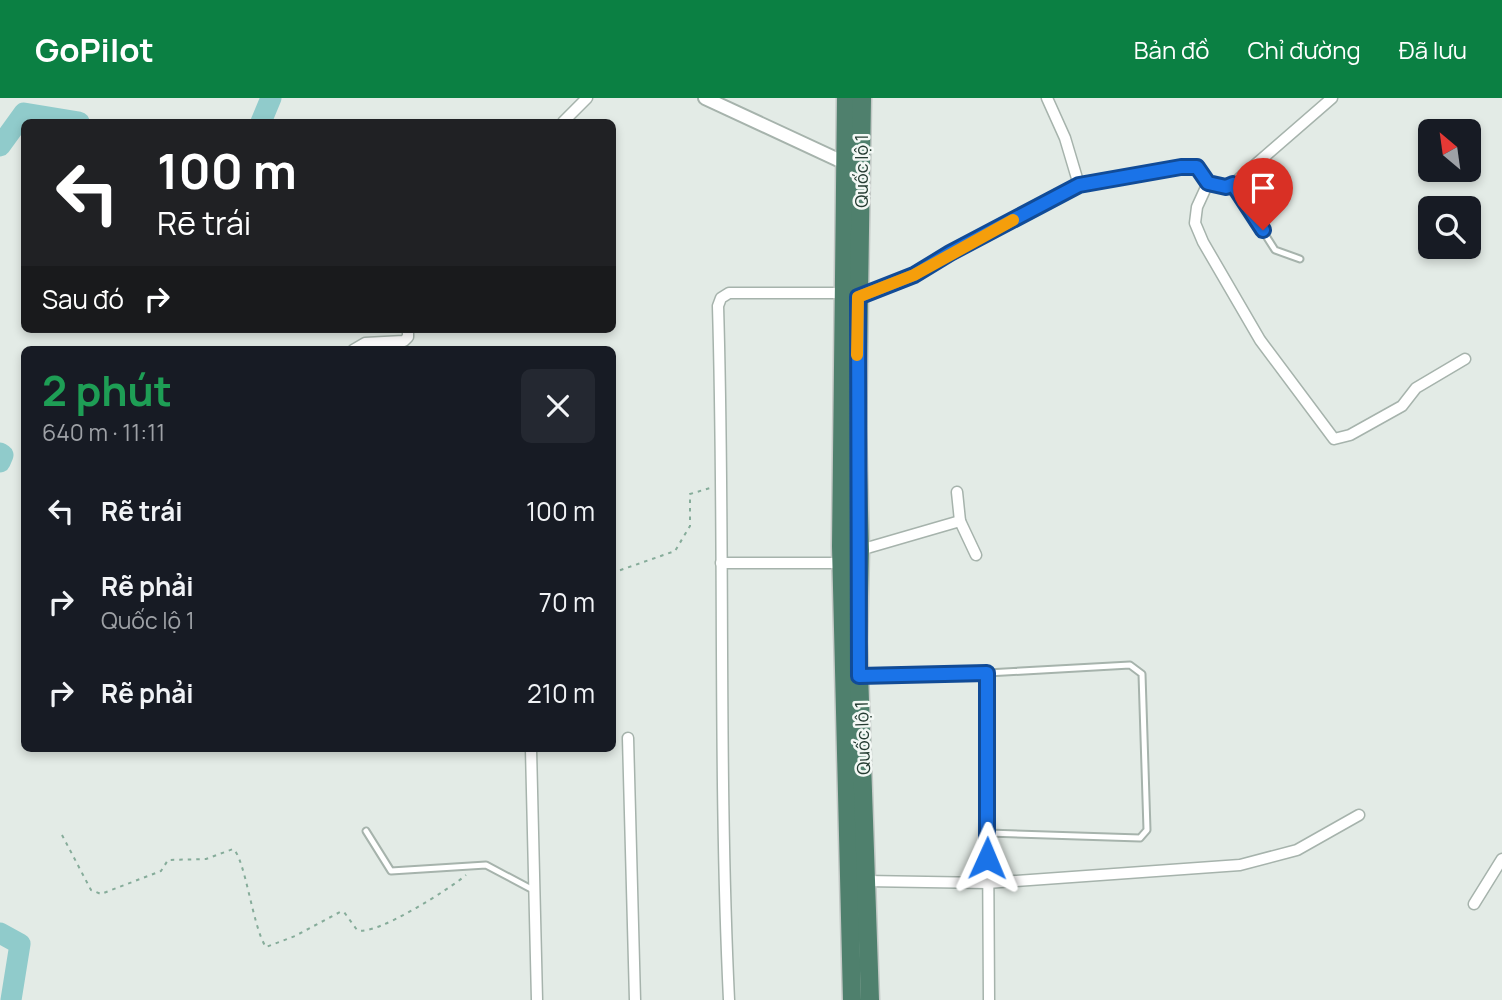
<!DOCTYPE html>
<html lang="vi">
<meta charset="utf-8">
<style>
:root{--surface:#171b24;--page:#242831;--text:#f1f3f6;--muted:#9ea1a6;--accent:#0b8043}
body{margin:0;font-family:Manrope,sans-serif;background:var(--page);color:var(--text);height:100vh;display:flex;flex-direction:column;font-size:26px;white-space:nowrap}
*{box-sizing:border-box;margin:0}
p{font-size:23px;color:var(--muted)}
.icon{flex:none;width:38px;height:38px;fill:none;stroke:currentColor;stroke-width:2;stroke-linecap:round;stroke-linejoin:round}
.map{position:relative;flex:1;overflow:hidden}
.details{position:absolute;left:21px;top:248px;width:595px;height:406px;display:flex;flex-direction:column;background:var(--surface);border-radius:10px;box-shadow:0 4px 10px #0003}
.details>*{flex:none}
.banner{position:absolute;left:21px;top:21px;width:595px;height:214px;border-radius:10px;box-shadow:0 4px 10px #0003;background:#202124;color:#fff;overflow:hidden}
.needle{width:46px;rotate:331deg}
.fabs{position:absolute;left:1418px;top:21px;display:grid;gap:14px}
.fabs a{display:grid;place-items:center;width:63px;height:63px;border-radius:10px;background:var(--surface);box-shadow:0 4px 10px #0003;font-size:35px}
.pin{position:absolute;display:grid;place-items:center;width:60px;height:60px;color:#fff;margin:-72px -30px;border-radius:50% 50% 50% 0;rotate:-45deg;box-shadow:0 0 7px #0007}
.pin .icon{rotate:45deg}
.me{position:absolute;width:77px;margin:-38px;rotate:1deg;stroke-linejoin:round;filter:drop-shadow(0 0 5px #0008)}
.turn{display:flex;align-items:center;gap:24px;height:147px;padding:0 21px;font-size:32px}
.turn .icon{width:91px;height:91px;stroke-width:2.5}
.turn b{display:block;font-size:49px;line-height:60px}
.then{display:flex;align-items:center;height:66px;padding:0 21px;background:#0003;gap:14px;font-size:26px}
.round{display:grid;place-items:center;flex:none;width:74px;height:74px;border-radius:10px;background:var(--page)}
.headline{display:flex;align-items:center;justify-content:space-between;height:119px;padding:0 21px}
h1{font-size:42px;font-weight:700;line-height:52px;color:#1e9e55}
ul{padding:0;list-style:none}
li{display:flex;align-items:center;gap:21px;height:91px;padding:0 21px}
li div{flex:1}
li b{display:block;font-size:26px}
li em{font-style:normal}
header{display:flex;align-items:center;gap:42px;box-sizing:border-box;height:98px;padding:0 35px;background:var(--accent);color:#fff}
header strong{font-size:33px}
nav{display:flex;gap:38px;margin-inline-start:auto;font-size:24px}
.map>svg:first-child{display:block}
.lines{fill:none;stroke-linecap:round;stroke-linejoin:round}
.river{stroke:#90cbcb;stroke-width:21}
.service-casing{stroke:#a6b3ac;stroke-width:9}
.minor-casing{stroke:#a6b3ac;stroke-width:13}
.tertiary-casing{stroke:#a6b3ac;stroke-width:16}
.trunk-casing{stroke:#c2c8c5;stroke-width:21}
.path{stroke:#86ac9a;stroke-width:2;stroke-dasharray:3.5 5;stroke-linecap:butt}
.service{stroke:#fff;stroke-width:5}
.minor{stroke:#fff;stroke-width:10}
.tertiary{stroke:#fff;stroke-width:12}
.trunk{stroke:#4f806d;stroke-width:18}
.route-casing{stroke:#114b97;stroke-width:18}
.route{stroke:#1a73e8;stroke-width:12}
.slow{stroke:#f59e0b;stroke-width:12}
.labels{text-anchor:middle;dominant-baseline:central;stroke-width:5;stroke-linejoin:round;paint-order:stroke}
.street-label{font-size:18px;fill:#243b31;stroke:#f3f8f5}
</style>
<header>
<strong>GoPilot</strong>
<nav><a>Bản đồ</a><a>Chỉ đường</a><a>Đã lưu</a></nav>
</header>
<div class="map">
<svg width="1502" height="902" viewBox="0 0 1502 902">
<rect width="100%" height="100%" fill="#e3ebe6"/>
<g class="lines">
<!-- river -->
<g class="river">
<polyline points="261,24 271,0"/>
<polyline points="0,48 24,15 79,24"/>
<polyline points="0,355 3,357 0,364"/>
<polyline points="0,835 20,846 11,902"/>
</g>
<!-- service casing -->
<g class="service-casing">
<g id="service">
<polyline points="1233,86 1275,152 1300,161"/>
<polyline points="987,575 1130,567 1142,576 1147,732 1140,740 988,735"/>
<polyline points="366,733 391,773 486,767 535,793"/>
</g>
</g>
<!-- minor casing -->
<g class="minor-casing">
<g id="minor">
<polyline points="1047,0 1065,40 1079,87"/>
<polyline points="563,24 587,0"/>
<polyline points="1208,85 1197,109 1195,125 1203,144 1260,242 1334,341 1350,337 1402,308 1416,290 1465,261"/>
<path d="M858,199L914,177L1079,87L1192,67C1210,75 1205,95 1233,86L1332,0"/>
<polyline points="353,252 365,245 404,243 408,239 408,231"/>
<polyline points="957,394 960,423"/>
<polyline points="860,452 960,423 976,457"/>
<polyline points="721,465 841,465"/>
<polyline points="859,578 987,575 989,902"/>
<polyline points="628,640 635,902"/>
<polyline points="531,651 537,902"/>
<polyline points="866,783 987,785 1240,767 1297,752 1359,717"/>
<polyline points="1474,806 1502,761"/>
<path d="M729,902C718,671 725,440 718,208L721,200L729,195H843"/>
</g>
</g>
<!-- tertiary casing -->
<g class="tertiary-casing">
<polyline id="tertiary" points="705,0 845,65"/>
</g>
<!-- trunk casing -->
<g class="trunk-casing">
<g id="trunk">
<polyline points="846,0 841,448 852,902"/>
<polyline points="862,0 857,331 860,452 858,544 870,902"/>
</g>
</g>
<!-- path -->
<g class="path">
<polyline points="612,475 675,453 690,428 690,396 710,390"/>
<path d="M62,737L91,792L101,796L161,773L168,762L206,761L233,751C245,759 253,831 266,849L295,838L340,814H344L357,832C375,839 451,790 466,777"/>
</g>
<!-- service -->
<use href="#service" class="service"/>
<!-- minor -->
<use href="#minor" class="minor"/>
<!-- tertiary -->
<use href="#tertiary" class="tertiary"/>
<!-- trunk -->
<use href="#trunk" class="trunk"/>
</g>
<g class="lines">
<!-- route casing -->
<g class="route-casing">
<polyline id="route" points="987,760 987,575 859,578 858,199 914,177 950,155 1079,87 1181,69 1197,69 1208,85 1226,89 1233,86 1263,132"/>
</g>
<!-- route -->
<use href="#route" class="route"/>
<!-- slow -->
<polyline class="slow" points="857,257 858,199 914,177 1013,122"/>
</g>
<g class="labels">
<!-- street labels -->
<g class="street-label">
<text transform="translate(861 73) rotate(-90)">Quốc lộ 1</text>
<text transform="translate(862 640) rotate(-92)">Quốc lộ 1</text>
</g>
</g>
</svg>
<div class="fabs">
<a><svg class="needle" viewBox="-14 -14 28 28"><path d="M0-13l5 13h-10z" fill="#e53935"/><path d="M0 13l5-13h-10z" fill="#9ea1a6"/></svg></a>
<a><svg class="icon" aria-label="search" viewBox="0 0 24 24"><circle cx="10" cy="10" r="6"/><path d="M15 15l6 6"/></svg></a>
</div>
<div class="pin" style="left:1263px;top:132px;background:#d93025"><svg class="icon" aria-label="arrive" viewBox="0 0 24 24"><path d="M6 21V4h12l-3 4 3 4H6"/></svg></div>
<svg class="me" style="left:987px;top:760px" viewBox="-20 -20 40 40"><path d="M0-17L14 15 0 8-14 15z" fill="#1a73e8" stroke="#fff" stroke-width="4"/></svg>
<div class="banner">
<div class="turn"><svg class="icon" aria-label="left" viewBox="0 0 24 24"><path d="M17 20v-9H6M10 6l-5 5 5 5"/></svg><div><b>100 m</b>Rẽ trái</div></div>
<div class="then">Sau đó<svg class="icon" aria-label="right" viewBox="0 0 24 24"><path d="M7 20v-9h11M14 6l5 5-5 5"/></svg></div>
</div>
<section class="details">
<div class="headline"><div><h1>2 phút</h1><p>640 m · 11:11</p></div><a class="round"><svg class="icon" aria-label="close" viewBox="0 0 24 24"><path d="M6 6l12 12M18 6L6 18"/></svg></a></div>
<ul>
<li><svg class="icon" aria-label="left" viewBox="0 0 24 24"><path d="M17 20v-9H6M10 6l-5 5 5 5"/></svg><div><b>Rẽ trái</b></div><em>100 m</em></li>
<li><svg class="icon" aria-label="right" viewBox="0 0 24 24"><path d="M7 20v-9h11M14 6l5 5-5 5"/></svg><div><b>Rẽ phải</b><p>Quốc lộ 1</p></div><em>70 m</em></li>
<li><svg class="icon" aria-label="right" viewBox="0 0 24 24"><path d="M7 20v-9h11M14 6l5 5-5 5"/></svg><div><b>Rẽ phải</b></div><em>210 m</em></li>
</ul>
</section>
</div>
